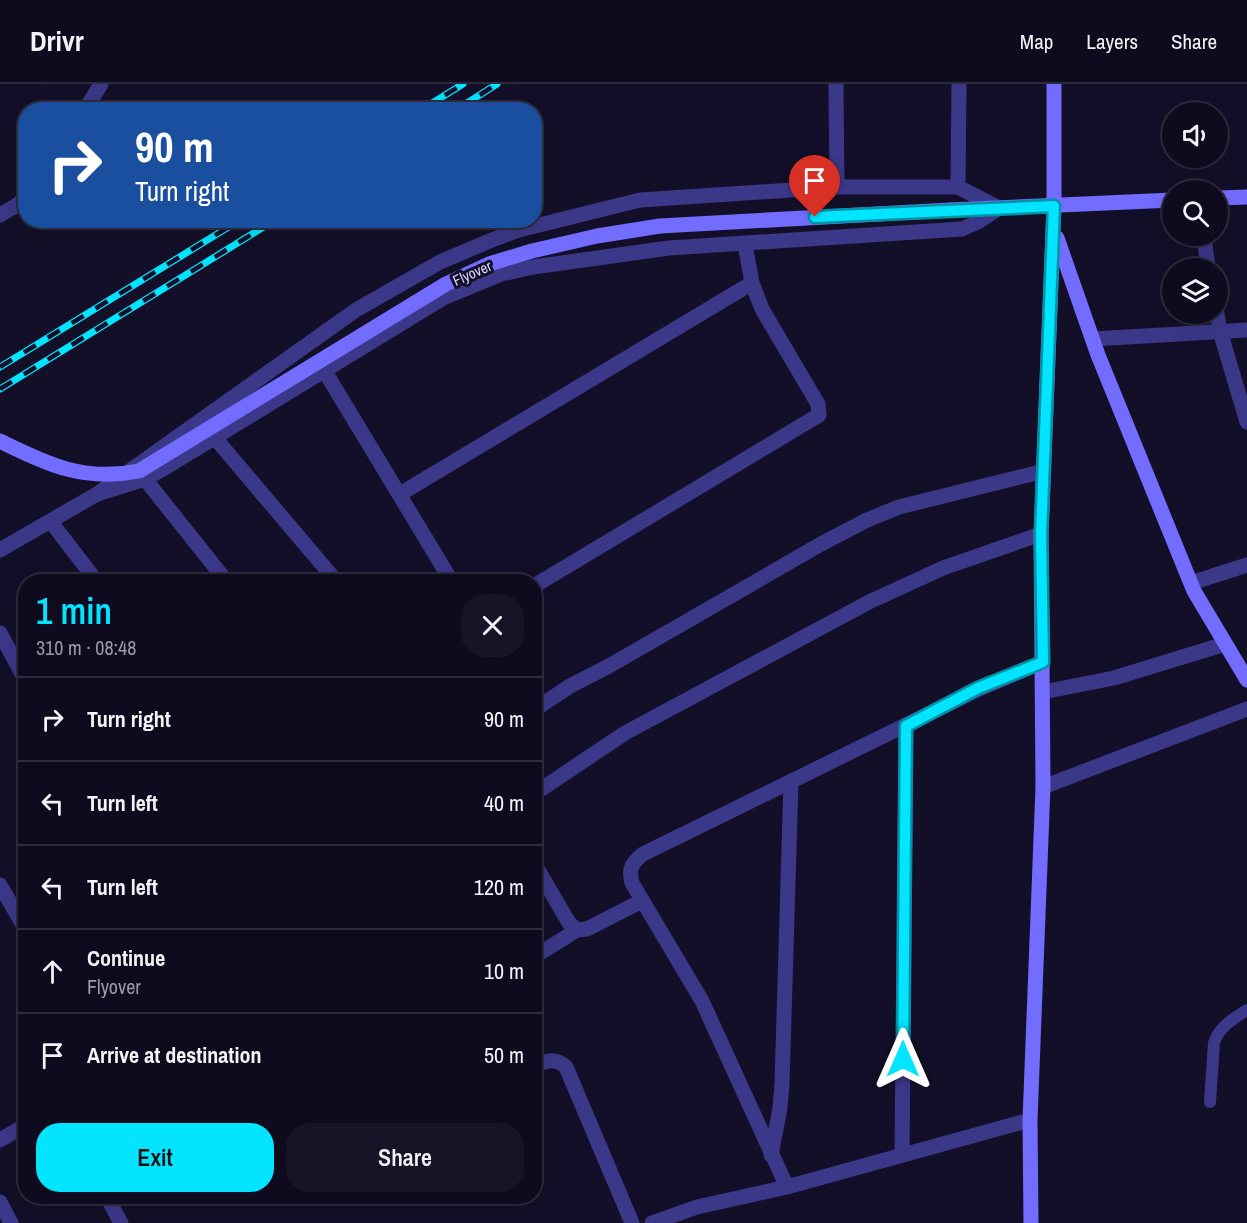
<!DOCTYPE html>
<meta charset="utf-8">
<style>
:root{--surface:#0e0b1e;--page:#171427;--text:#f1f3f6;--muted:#9b9ba4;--line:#2e2b3c;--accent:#02e4ff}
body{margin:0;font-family:"Archivo Narrow",sans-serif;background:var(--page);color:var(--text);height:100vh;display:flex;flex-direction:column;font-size:22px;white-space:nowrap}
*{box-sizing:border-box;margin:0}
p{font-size:20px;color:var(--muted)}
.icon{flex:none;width:33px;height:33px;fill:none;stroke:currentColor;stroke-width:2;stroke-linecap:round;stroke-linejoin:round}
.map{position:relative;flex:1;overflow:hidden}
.drawer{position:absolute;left:18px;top:490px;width:524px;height:630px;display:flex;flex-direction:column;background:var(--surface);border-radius:24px;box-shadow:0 6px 24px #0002,0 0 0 2px var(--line)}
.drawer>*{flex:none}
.hud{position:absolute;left:18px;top:18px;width:524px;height:126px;border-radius:24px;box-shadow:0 6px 24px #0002,0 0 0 2px var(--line);background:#1a4fa0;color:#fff;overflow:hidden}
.controls{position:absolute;left:1162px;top:18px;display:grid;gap:12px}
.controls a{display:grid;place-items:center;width:66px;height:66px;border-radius:50%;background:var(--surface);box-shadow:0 6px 24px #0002,0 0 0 2px var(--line);font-size:30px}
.pin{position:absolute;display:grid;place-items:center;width:51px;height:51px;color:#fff;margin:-62px -26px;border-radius:50% 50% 50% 0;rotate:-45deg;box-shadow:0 0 6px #0007}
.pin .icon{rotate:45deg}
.me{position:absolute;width:66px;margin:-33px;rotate:0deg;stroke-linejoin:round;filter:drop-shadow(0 0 4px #0008)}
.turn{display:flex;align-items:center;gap:21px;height:126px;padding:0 18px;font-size:27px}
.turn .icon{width:78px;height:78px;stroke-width:2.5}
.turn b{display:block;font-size:42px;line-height:51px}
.round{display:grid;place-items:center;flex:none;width:63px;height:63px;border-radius:24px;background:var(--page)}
.summary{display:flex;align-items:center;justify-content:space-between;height:102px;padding:0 18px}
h1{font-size:36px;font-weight:600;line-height:45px;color:var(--accent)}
.button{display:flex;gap:12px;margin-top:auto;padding:12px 18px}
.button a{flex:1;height:69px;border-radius:24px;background:var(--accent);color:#111;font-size:24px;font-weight:600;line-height:69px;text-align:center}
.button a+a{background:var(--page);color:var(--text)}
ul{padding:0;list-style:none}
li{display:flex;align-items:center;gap:18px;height:84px;padding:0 18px;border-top:2px solid var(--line)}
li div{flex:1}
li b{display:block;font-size:22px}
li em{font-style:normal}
header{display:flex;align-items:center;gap:36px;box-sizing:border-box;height:84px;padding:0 30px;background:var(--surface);border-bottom:2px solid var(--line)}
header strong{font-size:28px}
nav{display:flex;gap:33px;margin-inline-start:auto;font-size:21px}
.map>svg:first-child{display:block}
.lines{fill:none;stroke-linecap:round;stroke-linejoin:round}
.lane{stroke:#3c3889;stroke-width:12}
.street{stroke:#3c3889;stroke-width:15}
.secondary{stroke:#726dff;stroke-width:15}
.rail-casing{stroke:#02e4ff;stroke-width:7}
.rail{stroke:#130f28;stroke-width:4.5;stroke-dasharray:14;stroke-linecap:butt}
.secondary-bridge{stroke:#726dff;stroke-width:15}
.route-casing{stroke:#0194a6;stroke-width:15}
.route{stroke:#02e4ff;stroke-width:10}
.labels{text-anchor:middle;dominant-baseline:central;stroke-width:6;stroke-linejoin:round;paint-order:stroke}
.street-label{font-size:15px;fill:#dbd6ff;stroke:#130f28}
</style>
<header>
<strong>Drivr</strong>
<nav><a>Map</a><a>Layers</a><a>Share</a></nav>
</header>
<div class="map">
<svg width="1247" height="1139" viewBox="0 0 1247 1139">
<rect width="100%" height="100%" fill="#130f28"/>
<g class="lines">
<!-- lane -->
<path class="lane" d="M1210,1018L1214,959C1219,943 1233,935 1247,926"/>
<!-- street -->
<g class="street">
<polyline points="836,0 837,103"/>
<polyline points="85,26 101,0"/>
<polyline points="958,103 959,0"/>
<polyline points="0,131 17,121 26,113"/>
<polyline points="1204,152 1208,184"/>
<polyline points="1217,230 1220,247 1247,338"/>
<polyline points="1093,255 1247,246"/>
<polyline points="324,286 452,498"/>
<polyline points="215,354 337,498"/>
<polyline points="145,395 227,498"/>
<polyline points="400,410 752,199"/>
<polyline points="51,438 97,498"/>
<polyline points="0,466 97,410 356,226 440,178 492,156 519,146 640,116 837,103 958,103 999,124 978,138 962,145 669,164 533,183 501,190 443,214 163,385 145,395 97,410"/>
<polyline points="1191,499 1247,481"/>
<polyline points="534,502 819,331 818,320 762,225 752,199 745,160"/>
<polyline points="0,549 26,597"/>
<polyline points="1043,608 1114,594 1225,560"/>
<polyline points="534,626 570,602 609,582 821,460 867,436 899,423 1044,387"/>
<polyline points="1043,703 1247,625"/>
<polyline points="534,710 625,649 869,518 943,484 1041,450"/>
<polyline points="534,779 569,839 577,846 587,845 642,817"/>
<polyline points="0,801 26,846"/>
<polyline points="534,873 577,846"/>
<path d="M534,982C547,977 554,973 566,983L632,1139"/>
<polyline points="0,1056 26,1041"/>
<polyline points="771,1071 780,1024 782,1000 791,697"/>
<polyline points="902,1071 906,642"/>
<path d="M787,1103L702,917L632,799C628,784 632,779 643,770L979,605L1043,578"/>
<polyline points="107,1113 121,1139"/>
<polyline points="0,1118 11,1139"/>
<polyline points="652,1139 697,1123 787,1103 1030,1036"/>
</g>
<!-- secondary -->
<g class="secondary">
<polyline points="1218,114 1247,113"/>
<polyline points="950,126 1173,116"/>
<polyline points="1057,154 1098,271 1194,507 1247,596"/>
<polyline points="1031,1139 1030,1036 1043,703 1041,450 1054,122 1054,0"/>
</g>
<!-- rail casing -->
<g class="rail-casing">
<g id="rail">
<polyline points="421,26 463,0"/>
<polyline points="456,26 497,0"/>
<polyline points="0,283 240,136"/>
<polyline points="0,305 275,136"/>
</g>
</g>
<!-- rail -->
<use href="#rail" class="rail"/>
<!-- secondary-bridge -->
<path class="secondary-bridge" d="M0,357C48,381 85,398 139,387L446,200L489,180L532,167L597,152L660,142L950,126"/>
</g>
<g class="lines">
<!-- route casing -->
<g class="route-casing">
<polyline id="route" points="815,133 1054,122 1041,450 1043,578 978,604 906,642 903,975"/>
</g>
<!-- route -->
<use href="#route" class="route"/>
</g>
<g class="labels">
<!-- street labels -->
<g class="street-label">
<text transform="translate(472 189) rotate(-24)">Flyover</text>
</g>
</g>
</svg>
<div class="controls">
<a><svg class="icon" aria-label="sound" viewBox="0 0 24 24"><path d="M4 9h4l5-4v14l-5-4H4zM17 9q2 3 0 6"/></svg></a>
<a><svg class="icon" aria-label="search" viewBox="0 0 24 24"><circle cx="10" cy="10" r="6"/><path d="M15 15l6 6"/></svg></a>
<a><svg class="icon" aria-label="layers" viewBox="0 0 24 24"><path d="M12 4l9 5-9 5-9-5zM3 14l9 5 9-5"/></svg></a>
</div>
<div class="pin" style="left:815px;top:133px;background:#d93025"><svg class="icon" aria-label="arrive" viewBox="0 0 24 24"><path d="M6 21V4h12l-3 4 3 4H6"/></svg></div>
<svg class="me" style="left:903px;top:975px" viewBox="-20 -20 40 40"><path d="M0-17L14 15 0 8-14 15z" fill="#02e4ff" stroke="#fff" stroke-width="4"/></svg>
<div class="hud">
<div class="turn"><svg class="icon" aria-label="right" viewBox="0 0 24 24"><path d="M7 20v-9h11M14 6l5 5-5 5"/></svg><div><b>90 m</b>Turn right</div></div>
</div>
<section class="drawer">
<div class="summary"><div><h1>1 min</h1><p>310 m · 08:48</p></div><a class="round"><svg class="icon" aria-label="close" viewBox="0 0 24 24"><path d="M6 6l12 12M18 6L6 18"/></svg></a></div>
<ul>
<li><svg class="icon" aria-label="right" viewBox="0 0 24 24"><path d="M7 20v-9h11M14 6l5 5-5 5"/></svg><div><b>Turn right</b></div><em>90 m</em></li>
<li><svg class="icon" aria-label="left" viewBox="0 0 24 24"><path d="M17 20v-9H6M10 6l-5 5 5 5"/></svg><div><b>Turn left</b></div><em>40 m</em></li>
<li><svg class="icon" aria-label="left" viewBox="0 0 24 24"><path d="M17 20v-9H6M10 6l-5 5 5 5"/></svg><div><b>Turn left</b></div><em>120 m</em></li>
<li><svg class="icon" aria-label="ahead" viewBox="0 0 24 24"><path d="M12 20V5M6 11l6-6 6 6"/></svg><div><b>Continue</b><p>Flyover</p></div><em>10 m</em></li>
<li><svg class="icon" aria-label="arrive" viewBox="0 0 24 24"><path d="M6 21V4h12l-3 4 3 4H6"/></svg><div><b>Arrive at destination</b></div><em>50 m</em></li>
</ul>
<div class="button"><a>Exit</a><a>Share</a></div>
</section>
</div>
